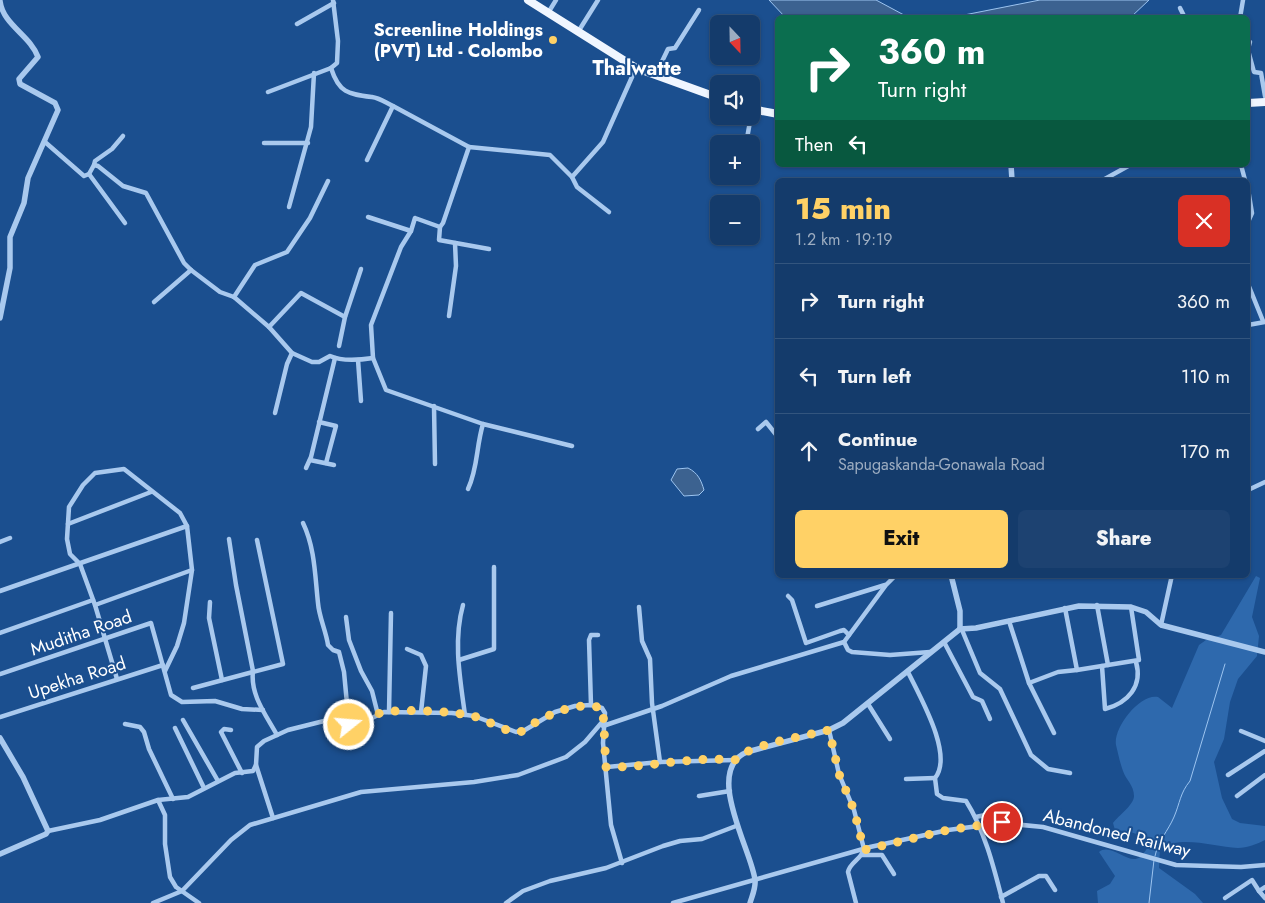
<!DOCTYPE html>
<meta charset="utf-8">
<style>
:root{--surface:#143b6b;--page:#1d4271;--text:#f1f3f6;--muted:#9dadc1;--line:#33557e;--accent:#ffd166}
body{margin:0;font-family:Jost,sans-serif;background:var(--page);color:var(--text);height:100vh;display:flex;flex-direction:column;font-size:19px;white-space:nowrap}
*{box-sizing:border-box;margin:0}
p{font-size:16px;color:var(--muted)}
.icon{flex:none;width:28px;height:28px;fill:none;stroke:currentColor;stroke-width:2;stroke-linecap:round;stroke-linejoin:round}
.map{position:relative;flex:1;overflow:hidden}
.drawer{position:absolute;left:775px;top:178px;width:475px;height:400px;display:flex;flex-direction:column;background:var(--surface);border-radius:8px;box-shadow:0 1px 4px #0004,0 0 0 1px var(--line)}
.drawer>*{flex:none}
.banner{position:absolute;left:775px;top:15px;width:475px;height:152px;border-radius:8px;box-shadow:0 1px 4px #0004,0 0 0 1px var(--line);background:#0b6e4f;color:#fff;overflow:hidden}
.needle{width:32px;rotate:158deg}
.tools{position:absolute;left:710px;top:15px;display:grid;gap:10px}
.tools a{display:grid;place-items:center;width:50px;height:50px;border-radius:8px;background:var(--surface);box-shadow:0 1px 4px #0004,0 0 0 1px var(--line);font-size:25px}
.pin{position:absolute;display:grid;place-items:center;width:42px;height:42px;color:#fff;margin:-21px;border:2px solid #fff;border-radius:50%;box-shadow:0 1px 5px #0007}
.me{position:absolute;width:55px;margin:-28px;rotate:73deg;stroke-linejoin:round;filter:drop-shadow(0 0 4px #0008)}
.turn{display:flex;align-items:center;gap:18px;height:105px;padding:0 20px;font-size:22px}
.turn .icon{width:65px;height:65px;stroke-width:2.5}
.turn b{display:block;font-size:35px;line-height:42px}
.then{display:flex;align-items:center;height:48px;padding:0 20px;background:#0003;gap:10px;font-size:19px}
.round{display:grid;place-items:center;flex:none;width:52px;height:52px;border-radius:8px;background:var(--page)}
.overview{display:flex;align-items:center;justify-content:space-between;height:85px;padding:0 20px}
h1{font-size:30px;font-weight:800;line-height:38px;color:var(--accent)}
.cta{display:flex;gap:10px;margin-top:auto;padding:10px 20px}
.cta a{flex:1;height:58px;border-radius:8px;background:var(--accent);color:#111;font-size:20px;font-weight:800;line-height:58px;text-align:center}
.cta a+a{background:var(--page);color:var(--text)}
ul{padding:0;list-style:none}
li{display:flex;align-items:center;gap:15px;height:75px;padding:0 20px;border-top:1px solid var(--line)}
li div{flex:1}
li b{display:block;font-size:19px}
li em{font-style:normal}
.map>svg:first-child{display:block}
.green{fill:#2e69ad}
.water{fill:#3c6290;stroke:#9cc4f0}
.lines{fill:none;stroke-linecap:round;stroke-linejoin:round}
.stream{stroke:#9cc4f0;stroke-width:1}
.minor{stroke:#a9c9ee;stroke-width:4.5}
.tertiary{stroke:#a9c9ee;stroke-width:5.5}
.primary{stroke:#f0f6ff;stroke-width:8}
.route{stroke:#ffd166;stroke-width:9;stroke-dasharray:0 16.2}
.poi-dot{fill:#ffd166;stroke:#1b4f8f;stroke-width:2}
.labels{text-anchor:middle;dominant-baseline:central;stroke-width:4;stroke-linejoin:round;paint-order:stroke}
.poi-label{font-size:18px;font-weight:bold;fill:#fff;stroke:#1b4f8f;text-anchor:end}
.street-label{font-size:18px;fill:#fff;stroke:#1b4f8f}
.quarter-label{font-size:20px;font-weight:bold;fill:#fff;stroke:#1b4f8f}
</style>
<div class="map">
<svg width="1265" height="903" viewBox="0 0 1265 903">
<rect width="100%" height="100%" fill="#1b4f8f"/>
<!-- green -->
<path class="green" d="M1256,576L1260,578L1252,617L1259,636L1257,656L1238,679L1230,702L1224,739L1214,762L1222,798L1232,819L1240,823L1265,826V840C1257,844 1247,848 1238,848C1214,847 1183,835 1160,848L1159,868L1195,894L1203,903H1098L1097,891L1110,884L1115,876L1099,852C1111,842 1129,866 1140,857C1144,854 1147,848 1150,844C1143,833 1127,831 1115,830L1113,823C1118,816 1134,805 1134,796C1134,785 1126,780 1123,771C1120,763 1118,753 1116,745C1113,728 1140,693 1158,697L1172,708L1199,645L1206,640L1221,635Z"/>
<!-- water -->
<g class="water">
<polygon points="769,0 876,0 904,15 943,17 785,17"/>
<polygon points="1040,0 1149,0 1131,17 954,17"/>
<path d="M688,468C698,473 701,480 704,490L699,495L684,496L671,480L677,469Z"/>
</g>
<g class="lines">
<!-- stream -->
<g class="stream">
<path d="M1155,856C1158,841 1168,831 1174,817C1180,803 1180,793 1190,781L1225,664"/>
<polyline points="1149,903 1154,860"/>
</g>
<!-- minor -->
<g class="minor">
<polyline points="1180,8 1185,18"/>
<polyline points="548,13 556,0"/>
<polyline points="1240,18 1243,0"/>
<polyline points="297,24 334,3"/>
<polyline points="578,32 598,0"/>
<polyline points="1248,41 1250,42 1248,49"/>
<polyline points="1248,50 1254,72 1261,73 1265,96"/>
<path d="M331,68C339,93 348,94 372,97C380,98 386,103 393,106"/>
<polyline points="655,76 668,49 675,48 699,10"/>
<polyline points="268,92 331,68 337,63 338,41 333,0"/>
<path d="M45,142L84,176L89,174L94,165L98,166L123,186L146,193L184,263L191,270L220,292L234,297L269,327L292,353L312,362H319L330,356C343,362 360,360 373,358L371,325L401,247L411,231L415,218L440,227L443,223L469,147L393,106L367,160"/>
<polyline points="264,143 308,143"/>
<polyline points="746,144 751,116"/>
<polyline points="469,147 550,155 572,177"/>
<polyline points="94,165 95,161 112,149 123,136"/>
<polyline points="1241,165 1245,180"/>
<polyline points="89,174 125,223"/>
<polyline points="1103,180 1130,165"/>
<polyline points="1248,189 1252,213 1248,222"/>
<polyline points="289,207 311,127 314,73"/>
<polyline points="609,212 577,187 572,177 603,142 636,68"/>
<polyline points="368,217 411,231"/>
<polyline points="440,227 439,240 489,249"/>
<polyline points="1248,284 1263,321"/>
<polyline points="234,297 255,265 287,252 310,218 328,181"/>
<polyline points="154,302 191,270"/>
<polyline points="449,316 456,266 455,243"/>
<polyline points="1248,325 1265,322"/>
<polyline points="269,327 301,293 345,317"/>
<polyline points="339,346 345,317 361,269"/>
<polyline points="373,358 386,390 483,424 572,446"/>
<polyline points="358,360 361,401"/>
<polyline points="434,406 435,464"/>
<polyline points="275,413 287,364 292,353"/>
<polyline points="319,422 336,426 326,463"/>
<polyline points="758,429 766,422 778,437"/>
<polyline points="310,460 334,465"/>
<polyline points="306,468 311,457 335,358"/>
<path d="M468,489C478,468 476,447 483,424"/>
<polyline points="1248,490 1265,482"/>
<path d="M303,523C315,548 315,576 318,603C319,617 326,631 328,645L333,650L339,652L344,672L349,725"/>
<polyline points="68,524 151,492"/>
<path d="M229,539L236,585L253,671C250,695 266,715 277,735"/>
<polyline points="0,542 10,538"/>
<polyline points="0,591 187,526"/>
<polyline points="788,596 792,600 806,643 840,631 844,630 849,635"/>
<polyline points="210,602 209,618 222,680"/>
<polyline points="95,605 192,570"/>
<path d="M463,605C453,641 460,678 465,715"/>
<polyline points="1097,605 1108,665"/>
<polyline points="817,606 885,585"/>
<polyline points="639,607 642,641 650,659 652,703 660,762"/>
<polyline points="1065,608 1077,670 1139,660 1131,607"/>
<polyline points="346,617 349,640 361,671 372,691 378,715"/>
<polyline points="1009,621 1029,683 1054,733"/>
<polyline points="1161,625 1172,575"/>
<polyline points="962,630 980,673 1000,689 1031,755 1048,769 1070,773"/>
<polyline points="0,633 93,600"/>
<polyline points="844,642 848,650 852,652 890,655 930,652"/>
<polyline points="944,642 973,697 982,701 990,719"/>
<polyline points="407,649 421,655 426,666 421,712"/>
<polyline points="459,660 494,649 494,567"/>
<path d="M1102,666L1105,709C1128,703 1143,686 1136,662"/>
<path d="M908,672C920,697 954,755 935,778L937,794L943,798L966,801C985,831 994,868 1003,903"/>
<polyline points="0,674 151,623 171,695 182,702 215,701 242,709 263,710"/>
<polyline points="117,679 95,605 80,564 70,554 67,539 69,507 83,485 95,473 124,469 180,513 187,526 192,570 184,623 177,646 165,671"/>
<polyline points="1029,683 1058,672 1077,670"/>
<polyline points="193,688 283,664 257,540"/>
<polyline points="868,704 890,739"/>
<polyline points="591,705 589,640 591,635 598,635"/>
<polyline points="389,712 391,613"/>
<polyline points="0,717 163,665"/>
<polyline points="183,720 218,781"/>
<polyline points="125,724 140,727 144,732 149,749 173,799"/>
<polyline points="603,726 662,706 731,676 844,642 886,585 896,575"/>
<polyline points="175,728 204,788"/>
<polyline points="231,730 224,729 221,732 242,773"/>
<path d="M829,730L839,774L854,810L864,849C861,860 850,862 848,872L856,903"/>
<polyline points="1241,731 1265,741"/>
<polyline points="256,765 273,818"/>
<polyline points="607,767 660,762 735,760"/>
<polyline points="1228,775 1265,751"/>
<polyline points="906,779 935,778"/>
<polyline points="699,796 730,791"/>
<polyline points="1237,796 1265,775"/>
<polyline points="158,800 165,815 165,844 170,877 176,887 199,903"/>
<polyline points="976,817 1003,811"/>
<polyline points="48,831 100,820 158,800 188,797 235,773 253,771 256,765 257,747 264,741 288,730 324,721 349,725 362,723 384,712 452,713 474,716 516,732 525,730 555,712 575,706 591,705 602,708 605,713 603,743 611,825 622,863"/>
<polyline points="862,855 882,855 894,874"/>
<polyline points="1265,887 1259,891 1265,898"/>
<polyline points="1001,897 1039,876 1046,876 1055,890"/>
<polyline points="1225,898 1252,880 1259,891"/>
<polyline points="153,903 182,891 231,840 250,825 361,792 474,782 518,775 566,757 585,742 603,721"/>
<polyline points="506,903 523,891 550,881 606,868 663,846 680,841 702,839 736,826"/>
<polyline points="673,903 870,847 948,830 1002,823 1043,827 1176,865 1241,867 1265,865"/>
</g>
<!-- tertiary -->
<g class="tertiary">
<path d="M0,1C3,25 30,35 38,57L19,79L20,84L55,103L58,110L28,178L24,203L10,237V268L0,318"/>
<polyline points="1011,165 1012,180"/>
<polyline points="951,575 960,611 960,629"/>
<polyline points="960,629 976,628 1079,606 1131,607 1146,612 1161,625 1265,652"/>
<polyline points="0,738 23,777 48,831 46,834 0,854"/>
<path d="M750,903C752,896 756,888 755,880C752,851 703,770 747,752L829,730L843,723L960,629"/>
</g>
<!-- primary -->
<g class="primary">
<polyline points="528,0 636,68 719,98"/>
<polyline points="1248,103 1265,102"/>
<polyline points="751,109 778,114"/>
</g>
</g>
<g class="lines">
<!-- route -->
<path class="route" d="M349,725C362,723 372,714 385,712C406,709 451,711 473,716C485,719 506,732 516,732C523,733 530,726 536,722C557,711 578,702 602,708C604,712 605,757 606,767C649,768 692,756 735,760C749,744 807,736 829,730L839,774L854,810L864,850L948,830L1002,822"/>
</g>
<!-- markers -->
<circle class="poi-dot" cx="553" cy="40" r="5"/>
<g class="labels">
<!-- poi labels -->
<g class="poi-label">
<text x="543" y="30">Screenline Holdings<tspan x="543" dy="21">(PVT) Ltd - Colombo</tspan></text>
</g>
<!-- street labels -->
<g class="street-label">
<text transform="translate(81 633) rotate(-19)">Muditha Road</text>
<text transform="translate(77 678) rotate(-18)">Upekha Road</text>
<text transform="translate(1117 833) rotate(14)">Abandoned Railway</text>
</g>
<!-- quarter labels -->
<g class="quarter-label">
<text x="637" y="68">Thalwatte</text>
</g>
</g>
</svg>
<div class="tools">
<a><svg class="needle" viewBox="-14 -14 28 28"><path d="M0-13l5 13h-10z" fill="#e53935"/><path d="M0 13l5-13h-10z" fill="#9dadc1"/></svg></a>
<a><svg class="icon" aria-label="sound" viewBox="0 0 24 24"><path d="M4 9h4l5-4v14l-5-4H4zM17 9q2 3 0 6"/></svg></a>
<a>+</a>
<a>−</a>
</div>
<div class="pin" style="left:1002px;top:822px;background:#d93025"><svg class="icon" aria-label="arrive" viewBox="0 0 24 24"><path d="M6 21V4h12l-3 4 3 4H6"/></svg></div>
<svg class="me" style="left:349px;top:725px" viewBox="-20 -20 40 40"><circle r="17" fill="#ffd166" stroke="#fff" stroke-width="3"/><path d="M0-11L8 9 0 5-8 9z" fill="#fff"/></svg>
<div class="banner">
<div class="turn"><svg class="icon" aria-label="right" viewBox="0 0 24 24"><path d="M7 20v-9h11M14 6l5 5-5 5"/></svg><div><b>360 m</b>Turn right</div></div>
<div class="then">Then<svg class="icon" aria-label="left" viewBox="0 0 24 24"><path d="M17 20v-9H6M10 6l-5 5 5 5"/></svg></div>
</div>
<section class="drawer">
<div class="overview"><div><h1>15 min</h1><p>1.2 km · 19:19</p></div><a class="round" style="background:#d93025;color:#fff"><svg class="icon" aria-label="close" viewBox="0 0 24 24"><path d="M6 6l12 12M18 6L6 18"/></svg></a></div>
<ul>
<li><svg class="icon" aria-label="right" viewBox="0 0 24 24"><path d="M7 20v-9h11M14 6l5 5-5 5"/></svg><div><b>Turn right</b></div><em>360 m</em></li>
<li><svg class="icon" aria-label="left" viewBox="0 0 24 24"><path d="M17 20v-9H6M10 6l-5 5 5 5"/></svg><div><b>Turn left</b></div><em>110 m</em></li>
<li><svg class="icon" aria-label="ahead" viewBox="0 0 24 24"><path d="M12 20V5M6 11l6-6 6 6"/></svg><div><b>Continue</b><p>Sapugaskanda-Gonawala Road</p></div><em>170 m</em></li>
</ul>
<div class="cta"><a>Exit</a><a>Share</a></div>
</section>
</div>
